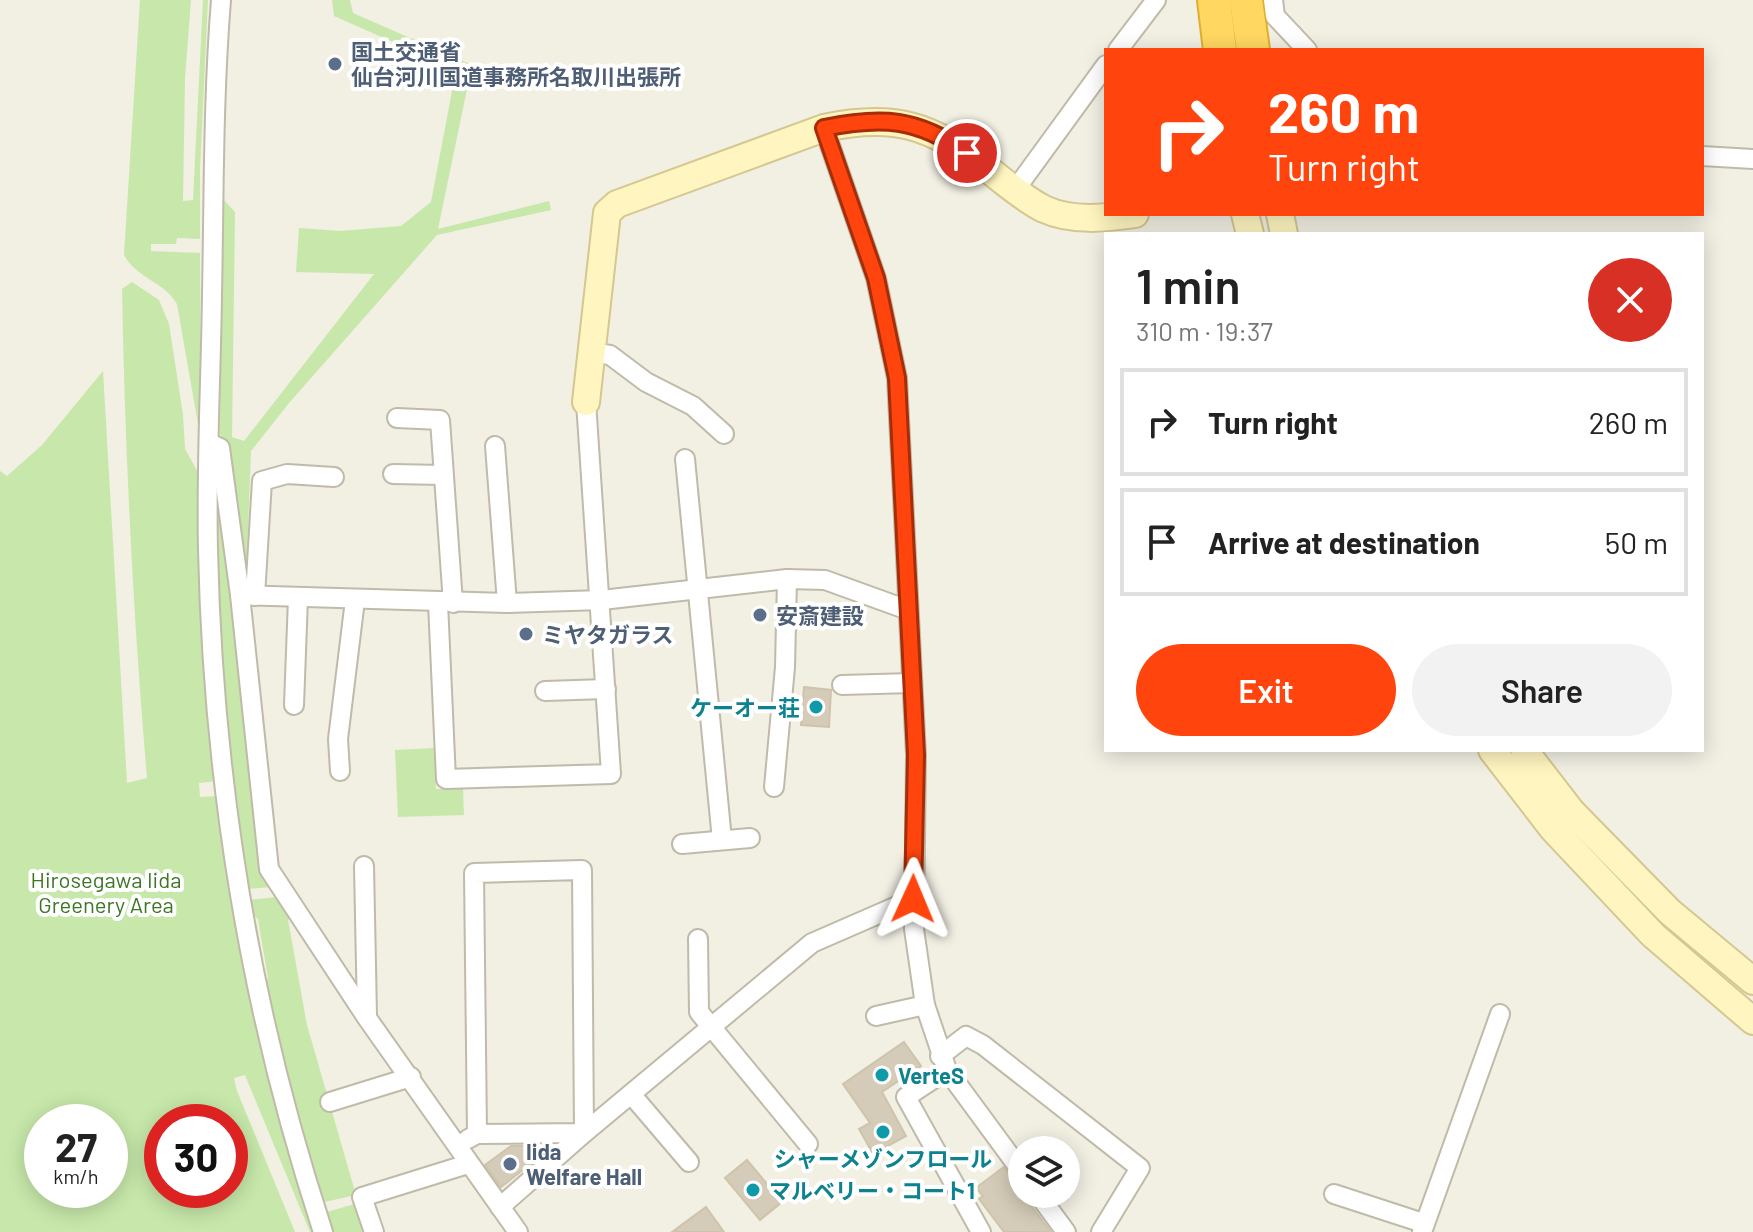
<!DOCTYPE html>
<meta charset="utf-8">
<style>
:root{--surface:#fff;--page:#f2f2f2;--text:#222;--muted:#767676;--line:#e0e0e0;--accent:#ff450d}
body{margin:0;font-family:Barlow,"Noto Sans JP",sans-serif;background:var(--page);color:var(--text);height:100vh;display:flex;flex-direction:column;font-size:30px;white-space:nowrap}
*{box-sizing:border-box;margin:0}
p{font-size:26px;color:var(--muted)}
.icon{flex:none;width:44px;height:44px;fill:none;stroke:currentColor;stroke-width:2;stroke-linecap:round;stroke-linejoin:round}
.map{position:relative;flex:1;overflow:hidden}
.side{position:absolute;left:1104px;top:232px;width:600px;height:520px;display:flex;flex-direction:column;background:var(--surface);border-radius:0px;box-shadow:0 4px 20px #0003}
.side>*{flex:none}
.guide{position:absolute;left:1104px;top:48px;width:600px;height:168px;border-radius:0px;box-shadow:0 4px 20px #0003;background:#ff450d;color:#fff;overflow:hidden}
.controls{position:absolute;left:1008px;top:1136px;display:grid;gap:16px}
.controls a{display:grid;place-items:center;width:72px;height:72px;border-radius:50%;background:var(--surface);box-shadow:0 4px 20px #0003;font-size:40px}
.speed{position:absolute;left:24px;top:1104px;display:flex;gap:16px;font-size:40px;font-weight:700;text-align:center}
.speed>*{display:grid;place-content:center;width:104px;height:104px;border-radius:50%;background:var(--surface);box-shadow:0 4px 20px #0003;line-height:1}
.speed small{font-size:20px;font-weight:400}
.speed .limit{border:12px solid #d22;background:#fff;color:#111}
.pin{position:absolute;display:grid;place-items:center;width:68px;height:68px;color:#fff;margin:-34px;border:4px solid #fff;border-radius:50%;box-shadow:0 2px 8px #0007}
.me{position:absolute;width:88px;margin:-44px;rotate:1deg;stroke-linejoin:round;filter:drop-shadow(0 0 6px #0008)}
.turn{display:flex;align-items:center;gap:28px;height:168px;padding:0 32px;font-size:36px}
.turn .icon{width:104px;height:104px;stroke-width:2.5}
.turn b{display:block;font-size:56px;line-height:68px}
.round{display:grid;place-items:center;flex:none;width:84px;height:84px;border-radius:42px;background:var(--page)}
.overview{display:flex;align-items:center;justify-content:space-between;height:136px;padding:0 32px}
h1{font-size:48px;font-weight:600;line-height:60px}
.button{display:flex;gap:16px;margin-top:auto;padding:16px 32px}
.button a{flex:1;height:92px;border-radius:48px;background:var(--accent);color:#fff;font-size:32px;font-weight:600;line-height:92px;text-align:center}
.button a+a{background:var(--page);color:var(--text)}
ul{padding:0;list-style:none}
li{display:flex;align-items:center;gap:24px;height:108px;margin:0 16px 12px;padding:0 16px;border:4px solid var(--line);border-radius:0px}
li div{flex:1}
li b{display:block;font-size:30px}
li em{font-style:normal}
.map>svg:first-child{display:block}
.green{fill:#c7e8aa;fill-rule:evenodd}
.building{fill:#d4cbb8;stroke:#cfc4ab;stroke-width:2}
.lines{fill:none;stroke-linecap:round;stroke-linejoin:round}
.street-casing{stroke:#c0baa8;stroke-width:22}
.secondary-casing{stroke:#d4c791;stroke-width:30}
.highway-casing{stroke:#e1ae2d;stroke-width:36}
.street{stroke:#fff;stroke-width:18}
.secondary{stroke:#fff5c0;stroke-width:26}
.highway{stroke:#ffd761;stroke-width:32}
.route-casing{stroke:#a62d08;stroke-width:20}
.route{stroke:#ff450d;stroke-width:14}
.service-dot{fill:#5c6f8a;stroke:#fff;stroke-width:3}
.culture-dot{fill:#0f9aa8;stroke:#fff;stroke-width:3}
.labels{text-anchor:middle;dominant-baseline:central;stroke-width:8;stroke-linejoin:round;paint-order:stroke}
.service-label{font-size:22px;font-weight:bold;fill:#4e5e75;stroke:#fff;text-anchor:start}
.culture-label{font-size:22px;font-weight:bold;fill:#0d838f;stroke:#fff;text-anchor:start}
.park-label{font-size:22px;fill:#3d7625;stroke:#fff}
</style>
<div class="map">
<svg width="1753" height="1232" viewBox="0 0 1753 1232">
<rect width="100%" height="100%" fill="#f2efe3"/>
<!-- green -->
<g class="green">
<path d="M140,0H191L185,78L183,201L193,200L203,0H208L200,169V239L177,238L176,244H151V251L200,253L201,425L198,424L177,304C164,281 137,279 124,255Z"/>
<polygon points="332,0 350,0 353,13 472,65 438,229 549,201 551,210 437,235 289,403 251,451 246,581 226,450 220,434 222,198 235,212 232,437 244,441 374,274 296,272 299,228 340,231 401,226 431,202 456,70 334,16"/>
<path d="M132,282L159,300L169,324L183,415L185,449L199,474L218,781L199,783L200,797L220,796L249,995L267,1076L314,1232H310L245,1075L234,1078L237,1091L295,1232H0V471L7,476L42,445L103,371L127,783L147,778C133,615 125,453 122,289ZM42,1122H110V1190H42ZM162,1122H230V1190H162Z"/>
<path d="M214,460L231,585L257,845L261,868L271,887L248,889C227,747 213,604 214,460Z"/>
<polygon points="434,748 436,789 463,788 464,815 398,817 395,750"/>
<polygon points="276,897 293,915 288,920 307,1025 356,1195 320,1203 299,1134 264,986 268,978 258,919 250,912 249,900"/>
<polygon points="358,1203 369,1232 329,1232 323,1213"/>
</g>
<!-- building -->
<g class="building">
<polygon points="804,687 831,690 829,727 801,725"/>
<polygon points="904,1042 921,1066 882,1092 906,1136 873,1154 859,1129 870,1123 843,1084"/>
<polygon points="511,1146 523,1146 534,1161 501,1187 485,1165"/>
<polygon points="747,1160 782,1202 760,1220 725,1178"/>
<polygon points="1004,1167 1022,1194 1051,1232 1004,1232 979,1199 983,1196 976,1188"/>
<polygon points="706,1207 724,1232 672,1232"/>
</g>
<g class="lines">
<!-- street casing -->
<g class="street-casing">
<g id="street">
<path d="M221,0C213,98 214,196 212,294C211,379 206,465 208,550C213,781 251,1013 323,1232"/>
<polyline points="1273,0 1275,16 1307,50"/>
<polyline points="1118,50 1156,0"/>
<polyline points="824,128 876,278 897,378 916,755 914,929 925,1005 947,1070 1022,1172"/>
<polyline points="1702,156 1753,159"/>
<polyline points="1015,190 1106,65"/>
<polyline points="590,352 610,355 646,382 693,406 724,434"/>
<polyline points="397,418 440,420 453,603"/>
<polyline points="209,443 220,448 240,595"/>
<polyline points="495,446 507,603"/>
<polyline points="685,459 722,840"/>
<polyline points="393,474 443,475"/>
<polyline points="255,596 262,481 287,474 334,477"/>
<polyline points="438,603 446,779 611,774 586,402"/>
<polyline points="842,685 912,683"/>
<polyline points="545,691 606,689"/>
<polyline points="294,705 298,598"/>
<polyline points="340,771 338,739 355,600"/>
<polyline points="774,787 785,667 787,579"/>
<polyline points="682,844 750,838"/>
<polyline points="364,866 367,1016"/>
<polyline points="698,939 699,1012 808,1144"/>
<polyline points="876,1016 925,1005"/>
<polyline points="940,1056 966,1036 983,1045 1140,1168 1101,1232"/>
<polyline points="947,1070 906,1097 981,1232"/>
<polyline points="631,1094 689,1162"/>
<polyline points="330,1102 411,1077"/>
<polyline points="477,1134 474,873 582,870 584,1133 500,1207"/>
<polyline points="468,1139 477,1134 584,1133 812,943 913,899"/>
<polyline points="1038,1194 1066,1232"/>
<polyline points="1334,1194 1423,1223"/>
<polyline points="374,1232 362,1197 468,1164"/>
<polyline points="518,1232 367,1018 269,869 240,595 507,603 602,600 787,579 825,580 908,610"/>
<polyline points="1422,1232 1500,1014"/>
</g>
</g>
<!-- secondary casing -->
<g class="secondary-casing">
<g id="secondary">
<polyline points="1245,214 1250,234"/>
<polyline points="1280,214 1284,234"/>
<path d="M586,402L607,213L617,204L824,128C895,113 932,125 989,170C1006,183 1024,199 1044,209C1072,222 1106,218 1135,214"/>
<polyline points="1492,750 1553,829 1653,935 1753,1021"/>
<polyline points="1524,750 1571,811 1670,912 1753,981"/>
</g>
</g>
<!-- highway casing -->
<g class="highway-casing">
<g id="highway">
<polyline points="1214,0 1220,50"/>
<polyline points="1246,0 1253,50"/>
</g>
</g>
<!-- street -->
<use href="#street" class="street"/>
<!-- secondary -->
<use href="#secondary" class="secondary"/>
<!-- highway -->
<use href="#highway" class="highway"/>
</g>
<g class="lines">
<!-- route casing -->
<g class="route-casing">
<path id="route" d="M913,899L916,755L897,378L876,278L824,128C882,116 917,118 967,153"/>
</g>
<!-- route -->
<use href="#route" class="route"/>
</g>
<!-- markers -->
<g class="service-dot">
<circle cx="335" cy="64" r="8"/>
<circle cx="760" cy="615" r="8"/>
<circle cx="526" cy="634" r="8"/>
<circle cx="510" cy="1164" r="8"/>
</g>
<g class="culture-dot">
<circle cx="816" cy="707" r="8"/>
<circle cx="882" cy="1075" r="8"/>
<circle cx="883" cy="1132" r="8"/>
<circle cx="753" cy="1190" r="8"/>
</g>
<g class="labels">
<!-- service labels -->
<g class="service-label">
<text x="351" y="51">国土交通省<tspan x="351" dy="25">仙台河川国道事務所名取川出張所</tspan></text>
<text x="776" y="615">安斎建設</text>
<text x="542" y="634">ミヤタガラス</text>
<text x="526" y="1151">Iida<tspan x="526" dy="25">Welfare Hall</tspan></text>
</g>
<!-- culture labels -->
<g class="culture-label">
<text x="800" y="707" text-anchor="end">ケーオー荘</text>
<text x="898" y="1075">VerteS</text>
<text x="883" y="1158" text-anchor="middle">シャーメゾンフロール</text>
<text x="769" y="1190">マルベリー・コート1</text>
</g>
<!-- park labels -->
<g class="park-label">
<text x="106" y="879">Hirosegawa Iida<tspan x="106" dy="25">Greenery Area</tspan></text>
</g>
</g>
</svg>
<div class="controls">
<a><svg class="icon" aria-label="layers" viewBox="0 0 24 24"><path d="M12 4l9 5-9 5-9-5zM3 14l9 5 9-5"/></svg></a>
</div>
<div class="speed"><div>27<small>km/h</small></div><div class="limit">30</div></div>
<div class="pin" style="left:967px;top:153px;background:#d93025"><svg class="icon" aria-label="arrive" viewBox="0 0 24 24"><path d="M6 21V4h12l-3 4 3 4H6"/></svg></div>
<svg class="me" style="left:913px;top:899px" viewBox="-20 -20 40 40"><path d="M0-17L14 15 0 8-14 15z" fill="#ff450d" stroke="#fff" stroke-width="4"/></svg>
<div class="guide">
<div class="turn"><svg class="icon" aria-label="right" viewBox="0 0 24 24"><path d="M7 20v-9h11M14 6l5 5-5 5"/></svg><div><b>260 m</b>Turn right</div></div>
</div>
<section class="side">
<div class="overview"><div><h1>1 min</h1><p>310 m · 19:37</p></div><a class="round" style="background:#d93025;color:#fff"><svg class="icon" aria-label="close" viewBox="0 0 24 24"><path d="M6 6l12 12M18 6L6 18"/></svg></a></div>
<ul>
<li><svg class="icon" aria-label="right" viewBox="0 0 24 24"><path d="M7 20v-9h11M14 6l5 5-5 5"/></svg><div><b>Turn right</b></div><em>260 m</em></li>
<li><svg class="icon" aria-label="arrive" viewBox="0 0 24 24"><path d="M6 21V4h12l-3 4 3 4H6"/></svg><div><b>Arrive at destination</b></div><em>50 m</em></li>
</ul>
<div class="button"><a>Exit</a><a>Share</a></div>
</section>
</div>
